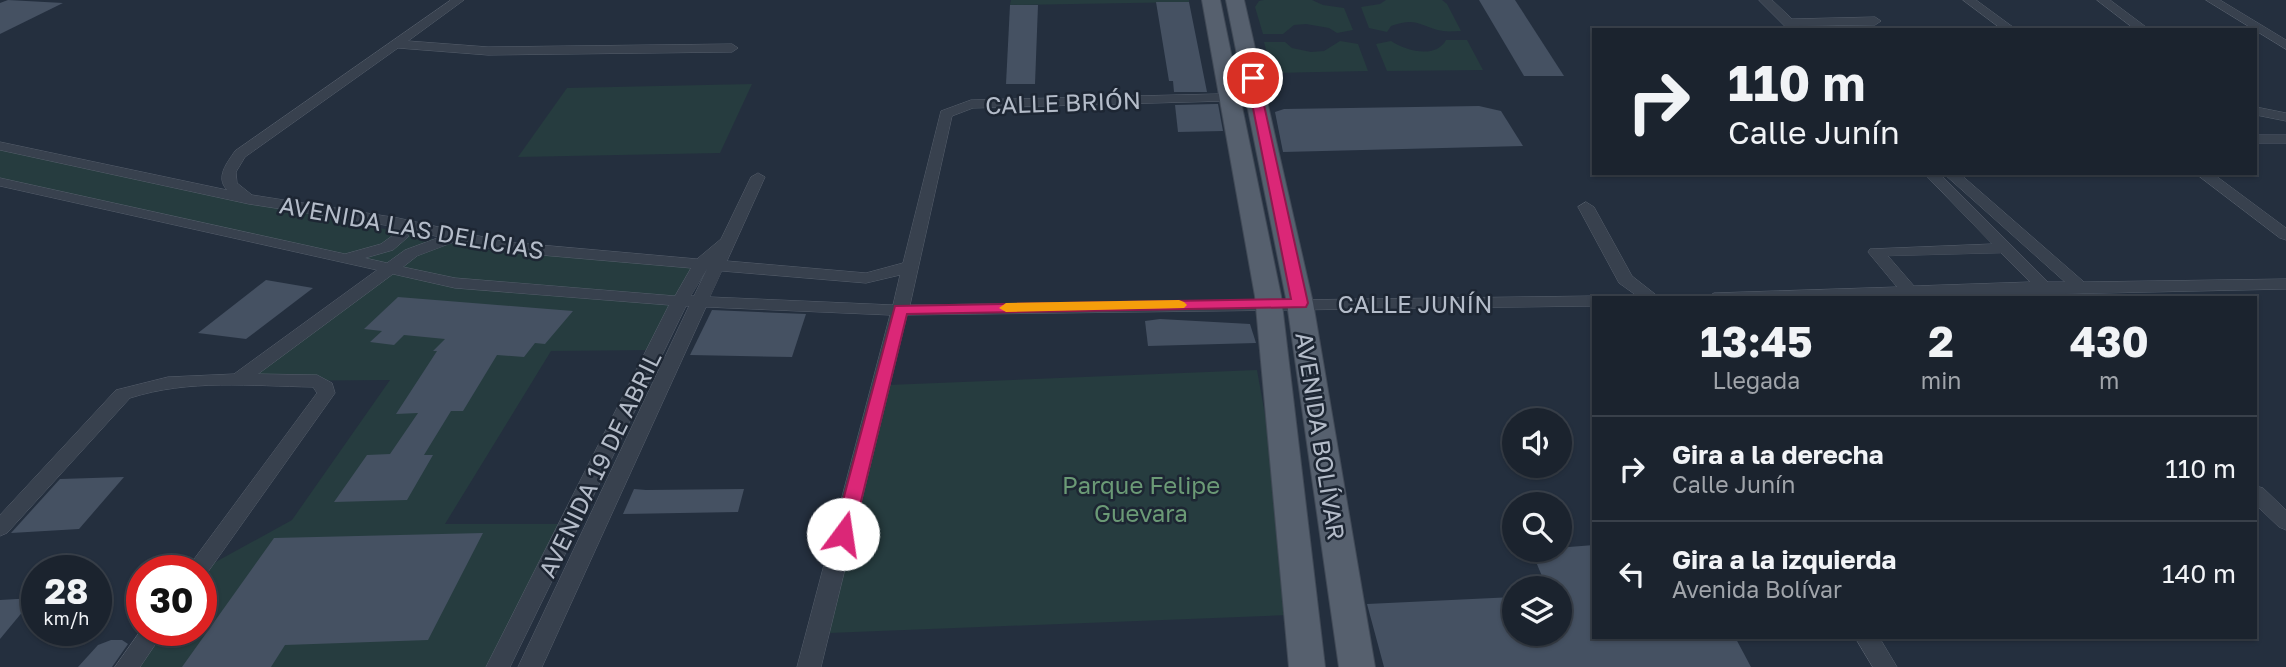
<!DOCTYPE html>
<html lang="es">
<meta charset="utf-8">
<style>
:root{--surface:#1b232e;--page:#242b36;--text:#f1f3f6;--muted:#a0a4aa;--line:#39404a}
body{margin:0;font-family:"Golos Text",sans-serif;background:var(--page);color:var(--text);height:100vh;display:flex;flex-direction:column;font-size:26px;white-space:nowrap}
*{box-sizing:border-box;margin:0}
p{font-size:23px;color:var(--muted)}
.icon{flex:none;width:38px;height:38px;fill:none;stroke:currentColor;stroke-width:2;stroke-linecap:round;stroke-linejoin:round}
.map{position:relative;flex:1;overflow:hidden}
.panel{position:absolute;left:1592px;top:296px;width:665px;height:343px;display:flex;flex-direction:column;background:var(--surface);border-radius:0px;box-shadow:0 2px 5px #0004,0 0 0 2px var(--line)}
.panel>*{flex:none}
.top-card{position:absolute;left:1592px;top:28px;width:665px;height:147px;border-radius:0px;box-shadow:0 2px 5px #0004,0 0 0 2px var(--line);background:#1b232e;color:var(--text);overflow:hidden}
.controls{position:absolute;left:1502px;top:408px;display:grid;gap:14px}
.controls a{display:grid;place-items:center;width:70px;height:70px;border-radius:50%;background:var(--surface);box-shadow:0 2px 5px #0004,0 0 0 2px var(--line);font-size:35px}
.speed{position:absolute;left:21px;top:555px;display:flex;gap:14px;font-size:35px;font-weight:700;text-align:center}
.speed>*{display:grid;place-content:center;width:91px;height:91px;border-radius:50%;background:var(--surface);box-shadow:0 2px 5px #0004,0 0 0 2px var(--line);line-height:1}
.speed small{font-size:18px;font-weight:400}
.speed .limit{border:10px solid #d22;background:#fff;color:#111}
.pin{position:absolute;display:grid;place-items:center;width:60px;height:60px;color:#fff;margin:-30px;border:4px solid #fff;border-radius:50%;box-shadow:0 2px 7px #0007}
.me{position:absolute;width:77px;margin:-38px;rotate:14deg;stroke-linejoin:round;filter:drop-shadow(0 0 5px #0008)}
.turn{display:flex;align-items:center;gap:24px;height:147px;padding:0 21px;font-size:32px}
.turn .icon{width:91px;height:91px;stroke-width:2.5}
.turn b{display:block;font-size:49px;line-height:60px}
.eta{display:flex;justify-content:space-evenly;align-items:center;height:119px;text-align:center}
.eta b{font-size:42px;font-weight:700;line-height:49px}
ul{padding:0;list-style:none}
li{display:flex;align-items:center;gap:21px;height:105px;padding:0 21px;border-top:2px solid var(--line)}
li div{flex:1}
li b{display:block;font-size:26px}
li em{font-style:normal}
.map>svg:first-child{display:block}
.green{fill:#263c3f}
.building{fill:#455162}
.lines{fill:none;stroke-linecap:round;stroke-linejoin:round}
.street-casing{stroke:#565f6c;stroke-width:1}
.primary-casing{stroke:#414a57;stroke-width:2}
.street{fill:#38414e;fill-rule:evenodd}
.primary{fill:#56606e;fill-rule:evenodd}
.route{fill:#db2777;stroke:#8e194d;stroke-width:2}
.slow{fill:#f59e0b}
.labels{text-anchor:middle;dominant-baseline:central;stroke-width:5;stroke-linejoin:round;paint-order:stroke}
.street-label{font-size:24px;fill:#b4bcc9;stroke:#1d2633}
.park-label{font-size:24px;fill:#6b9a76;stroke:#1d2633}
</style>
<div class="map">
<svg width="2286" height="667" viewBox="0 0 2286 667">
<rect width="100%" height="100%" fill="#242f3e"/>
<!-- green -->
<g class="green">
<polygon points="1011,0 1189,0 1189,2 1010,5"/>
<polygon points="1264,0 1312,0 1323,5 1344,8 1353,30 1337,33 1329,28 1306,24 1294,25 1283,34 1263,34 1255,7 1259,1"/>
<path d="M1386,0H1442L1447,4L1461,31C1456,31 1449,32 1443,31C1421,27 1417,16 1391,26L1387,32L1369,28L1361,7L1380,4Z"/>
<path d="M1446,40H1467L1483,70L1387,71L1376,44L1391,41C1406,51 1436,59 1446,40Z"/>
<polygon points="1340,41 1358,44 1368,71 1272,73 1264,42 1285,42 1292,48 1311,52 1324,51"/>
<polygon points="752,84 720,153 518,157 567,88"/>
<polygon points="0,146 454,244 503,252 700,265 655,350 551,351 445,524 569,524 498,667 126,667 153,630 201,630 201,570 292,520 390,380 237,381 380,271 0,182"/>
<polygon points="1257,370 1272,454 1288,615 829,633 888,385"/>
</g>
<!-- building -->
<g class="building">
<polygon points="8,0 63,3 0,34 0,3"/>
<polygon points="1479,0 1515,0 1564,76 1524,76"/>
<polygon points="1156,2 1189,2 1207,92 1174,92 1173,81 1169,81"/>
<polygon points="1010,5 1038,5 1035,84 1006,84"/>
<polygon points="1215,104 1218,104 1223,131 1178,132 1175,105"/>
<polygon points="1479,106 1501,111 1523,146 1283,152 1275,112 1284,109"/>
<polygon points="266,280 313,288 246,339 198,333"/>
<polygon points="398,297 573,311 545,344 535,343 524,357 497,355 463,411 451,411 424,455 433,455 407,500 334,502 367,455 390,454 418,413 396,414 437,351 433,351 445,339 404,335 394,345 370,342 382,331 364,329"/>
<polygon points="712,310 806,314 792,357 690,355"/>
<polygon points="1160,319 1250,324 1256,343 1148,346 1145,321"/>
<polygon points="124,477 79,529 11,533 60,479"/>
<polygon points="634,489 646,490 744,489 738,512 623,514"/>
<polygon points="483,533 428,640 285,645 271,667 182,667 274,538"/>
<polygon points="1594,545 1594,637 1735,637 1751,667 1384,667 1367,604 1514,597 1514,634 1559,634 1559,588 1547,588 1531,550"/>
<polygon points="34,598 0,639 0,600"/>
<polygon points="111,640 122,640 128,644 112,667 78,667 98,645"/>
</g>
<g class="lines">
<!-- street casing -->
<g class="street-casing">
<g id="street">
<path d="M451,0H464L408,41L488,47L732,44L738,48L732,52L488,55L398,48L245,157L236,172L237,183L252,195L398,218L506,242L697,259L721,239L751,177L758,173L765,177L727,261L866,273L903,263L941,111L971,100L1257,93L1264,97L1262,100L973,108L952,116L910,305L1594,296L1600,298H1594V306L907,315L821,667H797L890,315L706,307L542,667H518L689,306H686L510,667H486L669,305L455,288L393,274L258,374L317,375L332,383L335,393L205,576L201,577V570H186L317,393L313,387C251,386 189,379 130,398L7,533L0,536V515L116,390L168,377L234,374L377,270L0,186V178L345,254L381,244L392,236L391,226L249,204L0,150V142L227,190C215,177 227,163 235,151ZM407,230L440,237L405,250L387,263L365,258L393,250L408,237ZM457,241L506,252L691,268L675,296L455,278L403,267L417,256ZM707,269L694,296H691ZM722,271L866,283L900,275L893,305L710,297Z"/>
<polygon points="1759,0 1772,0 1792,19 1875,17 1881,21 1875,25 1799,26 1802,30 1789,30"/>
<polygon points="1963,0 1976,0 2017,30 2003,30"/>
<polygon points="2097,0 2110,0 2150,30 2136,30"/>
<polygon points="2206,0 2220,0 2286,40 2286,49"/>
<polygon points="2256,107 2286,113 2286,121 2256,115"/>
<rect x="2256" y="135" width="30" height="8"/>
<path d="M1924,173H1939L2048,282H2065L1943,173H1959L2084,282L2286,279V289L1880,298H1706L1714,293L1897,287L1868,252L1870,249L1992,244ZM2001,253L2030,282L1914,286L1888,256Z"/>
<polygon points="2195,173 2212,173 2286,228 2286,240 2280,238"/>
<polygon points="1586,202 1594,207 1632,276 1660,298 1640,298 1619,283 1578,207"/>
<polygon points="2256,486 2263,488 2286,510 2286,530 2279,527 2256,505"/>
<polygon points="142,629 165,630 140,667 115,667"/>
<polygon points="1855,637 1879,637 1897,667 1873,667"/>
</g>
</g>
<!-- primary casing -->
<g class="primary-casing">
<g id="primary">
<polygon points="1202,0 1220,0 1281,296 1325,667 1289,667 1255,296"/>
<polygon points="1226,0 1244,0 1313,303 1375,667 1339,667 1287,303"/>
</g>
</g>
<!-- street -->
<use href="#street" class="street"/>
<!-- primary -->
<use href="#primary" class="primary"/>
</g>
<!-- route -->
<polygon class="route" points="1253,74 1258,78 1308,303 1306,307 907,314 853,534 850,539 836,539 834,534 895,306 1291,299 1247,78"/>
<!-- slow -->
<polygon class="slow" points="1179,300 1184,302 1187,305 1184,308 1006,312 999,308 1006,303"/>
<g class="labels">
<!-- street labels -->
<g class="street-label">
<text transform="translate(1063 102) rotate(-2)">CALLE BRIÓN</text>
<text transform="translate(412 227) rotate(10)">AVENIDA LAS DELICIAS</text>
<text x="1415" y="303">CALLE JUNÍN</text>
<text transform="translate(1321 436) rotate(81)">AVENIDA BOLÍVAR</text>
<text transform="translate(599 464) rotate(-64)">AVENIDA 19 DE ABRIL</text>
</g>
<!-- park labels -->
<g class="park-label">
<text x="1141" y="484">Parque Felipe<tspan x="1141" dy="28">Guevara</tspan></text>
</g>
</g>
</svg>
<div class="controls">
<a><svg class="icon" aria-label="sound" viewBox="0 0 24 24"><path d="M4 9h4l5-4v14l-5-4H4zM17 9q2 3 0 6"/></svg></a>
<a><svg class="icon" aria-label="search" viewBox="0 0 24 24"><circle cx="10" cy="10" r="6"/><path d="M15 15l6 6"/></svg></a>
<a><svg class="icon" aria-label="layers" viewBox="0 0 24 24"><path d="M12 4l9 5-9 5-9-5zM3 14l9 5 9-5"/></svg></a>
</div>
<div class="speed"><div>28<small>km/h</small></div><div class="limit">30</div></div>
<div class="pin" style="left:1253px;top:78px;background:#d93025"><svg class="icon" aria-label="arrive" viewBox="0 0 24 24"><path d="M6 21V4h12l-3 4 3 4H6"/></svg></div>
<svg class="me" style="left:843px;top:534px" viewBox="-20 -20 40 40"><circle r="19" fill="#fff"/><path d="M0-13L10 11 0 6-10 11z" fill="#db2777"/></svg>
<div class="top-card">
<div class="turn"><svg class="icon" aria-label="right" viewBox="0 0 24 24"><path d="M7 20v-9h11M14 6l5 5-5 5"/></svg><div><b>110 m</b>Calle Junín</div></div>
</div>
<section class="panel">
<div class="eta">
<div><b>13:45</b><p>Llegada</p></div>
<div><b>2</b><p>min</p></div>
<div><b>430</b><p>m</p></div>
</div>
<ul>
<li><svg class="icon" aria-label="right" viewBox="0 0 24 24"><path d="M7 20v-9h11M14 6l5 5-5 5"/></svg><div><b>Gira a la derecha</b><p>Calle Junín</p></div><em>110 m</em></li>
<li><svg class="icon" aria-label="left" viewBox="0 0 24 24"><path d="M17 20v-9H6M10 6l-5 5 5 5"/></svg><div><b>Gira a la izquierda</b><p>Avenida Bolívar</p></div><em>140 m</em></li>
</ul>
</section>
</div>
